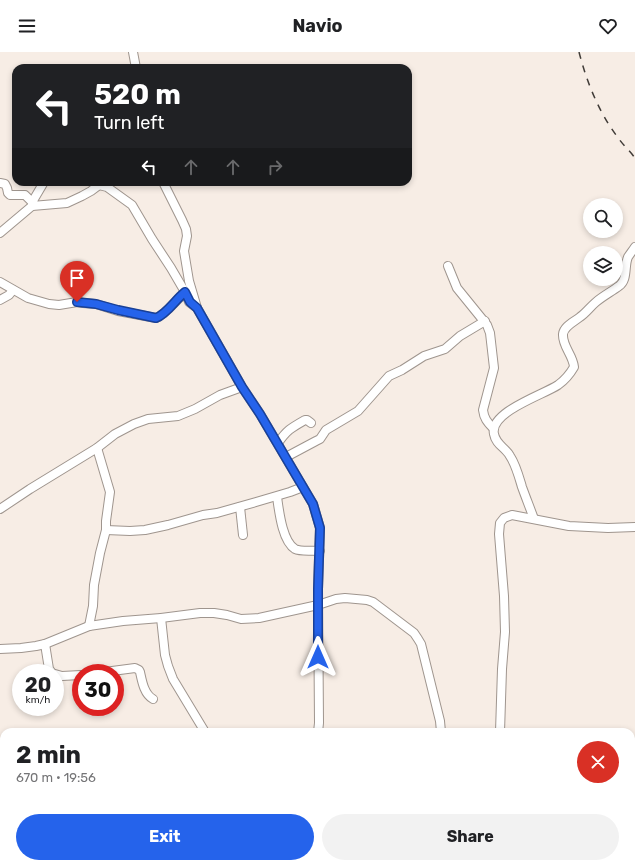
<!DOCTYPE html>
<meta charset="utf-8">
<style>
:root{--surface:#fff;--page:#f2f2f2;--text:#202124;--muted:#757577;--accent:#2563eb}
body{margin:0;font-family:Rubik,sans-serif;background:var(--page);color:var(--text);height:100vh;display:flex;flex-direction:column;font-size:15px;white-space:nowrap}
*{box-sizing:border-box;margin:0}
p{font-size:13px;color:var(--muted)}
.icon{flex:none;width:22px;height:22px;fill:none;stroke:currentColor;stroke-width:2;stroke-linecap:round;stroke-linejoin:round}
.map{position:relative;flex:1;overflow:hidden}
.sheet{position:absolute;left:0px;top:676px;width:635px;height:140px;display:flex;flex-direction:column;background:var(--surface);border-radius:12px 12px 0 0;box-shadow:0 2px 6px #0003}
.sheet>*{flex:none}
.top-card{position:absolute;left:12px;top:12px;width:400px;height:122px;border-radius:12px;box-shadow:0 2px 6px #0003;background:#202124;color:#fff;overflow:hidden}
.tools{position:absolute;left:583px;top:146px;display:grid;gap:8px}
.tools a{display:grid;place-items:center;width:40px;height:40px;border-radius:50%;background:var(--surface);box-shadow:0 2px 6px #0003;font-size:20px}
.speed{position:absolute;left:12px;top:612px;display:flex;gap:8px;font-size:20px;font-weight:700;text-align:center}
.speed>*{display:grid;place-content:center;width:52px;height:52px;border-radius:50%;background:var(--surface);box-shadow:0 2px 6px #0003;line-height:1}
.speed small{font-size:10px;font-weight:400}
.speed .limit{border:6px solid #d22;background:#fff;color:#111}
.pin{position:absolute;display:grid;place-items:center;width:34px;height:34px;color:#fff;margin:-41px -17px;border-radius:50% 50% 50% 0;rotate:-45deg;box-shadow:0 0 4px #0007}
.pin .icon{rotate:45deg}
.me{position:absolute;width:44px;margin:-22px;rotate:0deg;stroke-linejoin:round;filter:drop-shadow(0 0 3px #0008)}
.turn{display:flex;align-items:center;gap:14px;height:84px;padding:0 16px;font-size:18px}
.turn .icon{width:52px;height:52px;stroke-width:2.5}
.turn b{display:block;font-size:28px;line-height:34px}
.lanes{display:flex;align-items:center;height:38px;padding:0 16px;background:#0003;justify-content:center;gap:20px;direction:ltr}
.lanes .off{opacity:.35}
.round{display:grid;place-items:center;flex:none;width:42px;height:42px;border-radius:21px;background:var(--page)}
.summary{display:flex;align-items:center;justify-content:space-between;height:68px;padding:0 16px}
h1{font-size:24px;font-weight:700;line-height:30px}
.primary-button{display:flex;gap:8px;margin-top:auto;padding:8px 16px}
.primary-button a{flex:1;height:46px;border-radius:24px;background:var(--accent);color:#fff;font-size:16px;font-weight:700;line-height:46px;text-align:center}
.primary-button a+a{background:var(--page);color:var(--text)}
header{display:flex;justify-content:space-between;align-items:center;height:52px;padding:0 16px;background:var(--surface);font-size:18px;font-weight:700}
.map>svg:first-child{display:block}
.lines{fill:none;stroke-linecap:round;stroke-linejoin:round}
.minor-casing{stroke:#9f958e;stroke-width:10}
.minor{stroke:#fff;stroke-width:8}
.rail{stroke:#413c38;stroke-width:1.5;stroke-dasharray:7 7;stroke-linecap:butt}
.route-casing{stroke:#184099;stroke-width:10}
.route{stroke:#2563eb;stroke-width:7}
</style>
<header><svg class="icon" aria-label="menu" viewBox="0 0 24 24"><path d="M4 6h16M4 12h16M4 18h16"/></svg>Navio<svg class="icon" aria-label="heart" viewBox="0 0 24 24"><path d="M12 20l-8-8c-3-5 5-10 8-4 3-6 11-1 8 4z"/></svg></header>
<div class="map">
<svg width="635" height="816" viewBox="0 0 635 816">
<rect width="100%" height="100%" fill="#f7ede5"/>
<g class="lines">
<!-- minor casing -->
<g class="minor-casing">
<g id="minor">
<polyline points="133,0 136,16"/>
<polyline points="163,130 182,168 186,177 187,184 184,199 189,229 197,256 242,335 260,362 313,452 320,476 318,537 319,671 318,680"/>
<polyline points="0,131 5,132 7,136 8,141 10,143 25,143 33,151"/>
<polyline points="99,133 107,135 132,153 152,187 171,216 185,240 189,250 197,256"/>
<polyline points="32,154 34,147 44,130"/>
<polyline points="0,181 32,154 67,151 82,144 91,139 99,133 99,130"/>
<path d="M448,214L457,236L487,273L490,281L494,316L483,358C484,366 487,370 493,376"/>
<path d="M0,230L28,246L49,252L59,253L77,250L83,251L96,252L118,259L156,266C169,261 177,244 191,237"/>
<polyline points="0,248 9,243 13,238"/>
<path d="M278,391C287,378 291,376 305,368H307L311,371"/>
<polyline points="286,405 316,389 320,387 326,378 358,359 389,324 402,318 424,304 445,297 460,284 485,269"/>
<path d="M277,445C279,458 282,489 295,497C301,500 312,498 320,499"/>
<polyline points="240,455 243,483"/>
<polyline points="0,457 30,437 97,396 115,382 134,372 148,367 178,364 195,357 220,343 242,335"/>
<path d="M534,467C530,456 526,446 522,435C519,425 516,413 510,404C505,395 496,393 494,382C489,360 543,343 558,333C565,328 570,322 574,315C573,303 562,294 563,282C564,274 574,270 580,265C586,261 590,255 596,250C603,244 611,240 619,234C628,228 624,214 628,205C630,202 633,198 635,195"/>
<polyline points="106,478 130,479 145,478 168,473 203,463 217,461 256,450 290,440 303,435"/>
<polyline points="161,566 165,603 168,614 173,627 205,680"/>
<polyline points="89,574 93,554 94,533 100,501 106,478 106,469 110,440 97,396"/>
<polyline points="45,592 49,617 52,621"/>
<polyline points="0,597 21,596 36,594 45,592 89,574 123,569 161,566 200,561 214,561 227,563 241,567 259,566 318,553 336,547 345,546 367,548 373,550 414,581 418,587 421,592 440,669 441,680"/>
<path d="M97,621L135,616L139,618L140,620C142,629 144,642 153,647"/>
<polyline points="55,622 62,624 81,623"/>
<polyline points="500,680 502,617 505,580 504,544 499,482 500,471 504,466 512,463 569,474 608,476 635,475"/>
<polyline points="0,702 4,704"/>
<polyline points="631,735 635,736"/>
<polyline points="0,749 3,751"/>
<polyline points="196,816 200,812"/>
<polyline points="280,816 284,812"/>
<polyline points="375,816 387,813 411,816"/>
<polyline points="440,816 441,812"/>
<polyline points="505,816 505,812"/>
<polyline points="568,816 569,812"/>
</g>
</g>
<!-- minor -->
<use href="#minor" class="minor"/>
<!-- rail -->
<path class="rail" d="M579,0C587,31 599,61 619,87C624,94 630,99 635,106"/>
</g>
<g class="lines">
<!-- route casing -->
<g class="route-casing">
<path id="route" d="M77,250L96,252L118,258L156,266C167,262 175,248 185,240L190,250L197,256L242,335L260,362L313,452L320,476L318,537V605"/>
</g>
<!-- route -->
<use href="#route" class="route"/>
</g>
</svg>
<div class="tools">
<a><svg class="icon" aria-label="search" viewBox="0 0 24 24"><circle cx="10" cy="10" r="6"/><path d="M15 15l6 6"/></svg></a>
<a><svg class="icon" aria-label="layers" viewBox="0 0 24 24"><path d="M12 4l9 5-9 5-9-5zM3 14l9 5 9-5"/></svg></a>
</div>
<div class="speed"><div>20<small>km/h</small></div><div class="limit">30</div></div>
<div class="pin" style="left:77px;top:250px;background:#d93025"><svg class="icon" aria-label="arrive" viewBox="0 0 24 24"><path d="M6 21V4h12l-3 4 3 4H6"/></svg></div>
<svg class="me" style="left:318px;top:605px" viewBox="-20 -20 40 40"><path d="M0-17L14 15 0 8-14 15z" fill="#2563eb" stroke="#fff" stroke-width="4"/></svg>
<div class="top-card">
<div class="turn"><svg class="icon" aria-label="left" viewBox="0 0 24 24"><path d="M17 20v-9H6M10 6l-5 5 5 5"/></svg><div><b>520 m</b>Turn left</div></div>
<div class="lanes"><svg class="icon" aria-label="left" viewBox="0 0 24 24"><path d="M17 20v-9H6M10 6l-5 5 5 5"/></svg><svg class="icon off" aria-label="ahead" viewBox="0 0 24 24"><path d="M12 20V5M6 11l6-6 6 6"/></svg><svg class="icon off" aria-label="ahead" viewBox="0 0 24 24"><path d="M12 20V5M6 11l6-6 6 6"/></svg><svg class="icon off" aria-label="right" viewBox="0 0 24 24"><path d="M7 20v-9h11M14 6l5 5-5 5"/></svg></div>
</div>
<section class="sheet">
<div class="summary"><div><h1>2 min</h1><p>670 m · 19:56</p></div><a class="round" style="background:#d93025;color:#fff"><svg class="icon" aria-label="close" viewBox="0 0 24 24"><path d="M6 6l12 12M18 6L6 18"/></svg></a></div>
<div class="primary-button"><a>Exit</a><a>Share</a></div>
</section>
</div>
